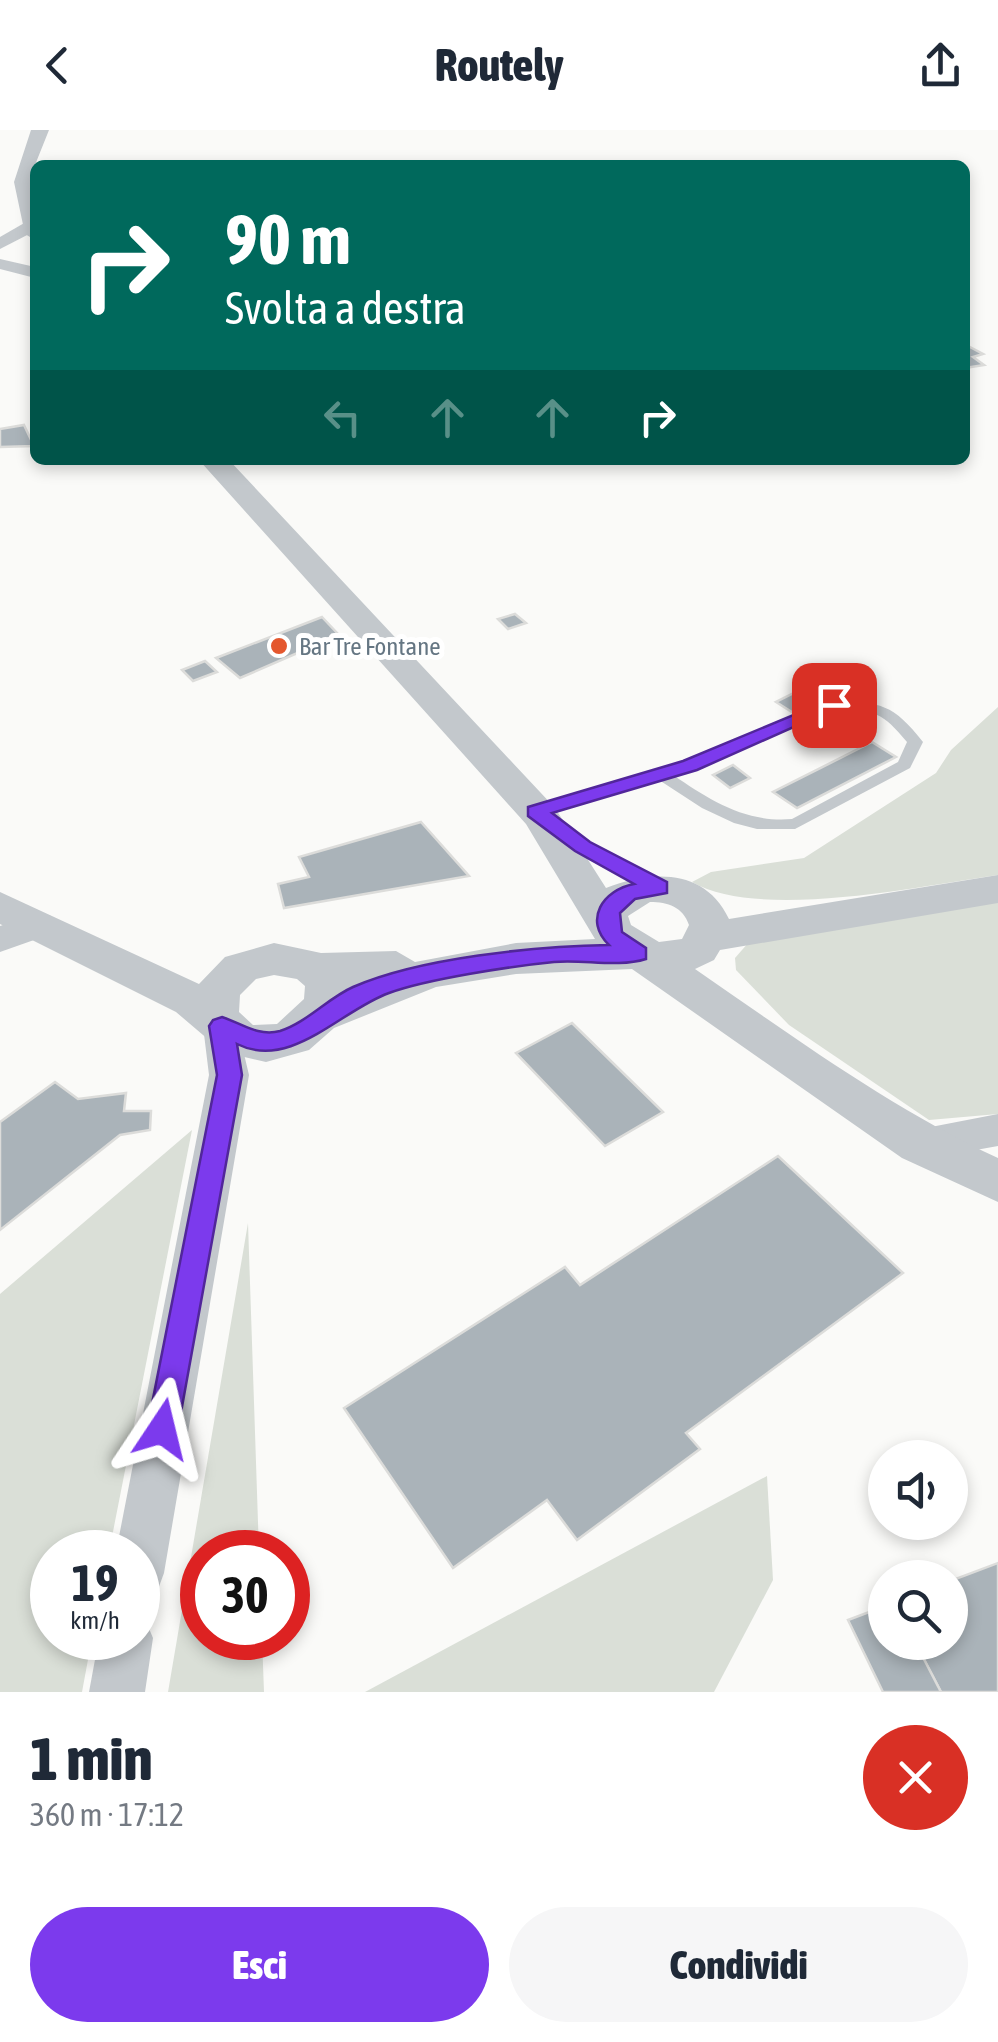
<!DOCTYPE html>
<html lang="it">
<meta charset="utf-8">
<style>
:root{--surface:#fff;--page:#f6f6f7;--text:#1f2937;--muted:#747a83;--accent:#7c3aed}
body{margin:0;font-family:"Asap Condensed",sans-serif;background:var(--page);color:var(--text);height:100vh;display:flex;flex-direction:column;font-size:38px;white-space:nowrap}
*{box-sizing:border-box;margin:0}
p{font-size:32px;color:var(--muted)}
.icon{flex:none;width:55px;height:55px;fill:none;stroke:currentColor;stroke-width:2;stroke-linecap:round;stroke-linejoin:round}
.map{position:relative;height:1562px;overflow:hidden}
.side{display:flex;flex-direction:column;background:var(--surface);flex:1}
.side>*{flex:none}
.guide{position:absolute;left:30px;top:30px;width:940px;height:305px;border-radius:15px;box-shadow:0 5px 15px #0003;background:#00695c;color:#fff;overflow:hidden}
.controls{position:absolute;left:868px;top:1310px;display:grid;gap:20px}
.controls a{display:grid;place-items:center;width:100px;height:100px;border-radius:50%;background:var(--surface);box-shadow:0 5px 15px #0003;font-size:50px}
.speed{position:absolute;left:30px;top:1400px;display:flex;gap:20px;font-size:50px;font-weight:700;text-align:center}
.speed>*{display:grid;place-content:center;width:130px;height:130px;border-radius:50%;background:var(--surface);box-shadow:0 5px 15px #0003;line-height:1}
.speed small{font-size:25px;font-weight:400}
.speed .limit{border:15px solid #d22;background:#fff;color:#111}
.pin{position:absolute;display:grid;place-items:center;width:85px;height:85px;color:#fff;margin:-42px;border-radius:20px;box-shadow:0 5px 15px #0006}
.me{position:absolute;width:110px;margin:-55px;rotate:10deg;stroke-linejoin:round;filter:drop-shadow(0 0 8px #0008)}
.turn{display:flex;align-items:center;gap:35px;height:210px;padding:0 30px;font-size:45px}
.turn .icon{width:130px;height:130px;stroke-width:2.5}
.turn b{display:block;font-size:70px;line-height:85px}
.lanes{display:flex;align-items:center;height:95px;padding:0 30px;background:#0003;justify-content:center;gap:50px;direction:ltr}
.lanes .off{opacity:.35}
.round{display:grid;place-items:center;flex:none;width:105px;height:105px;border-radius:52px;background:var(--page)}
.summary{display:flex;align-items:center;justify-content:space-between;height:170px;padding:0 30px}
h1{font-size:60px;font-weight:800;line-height:75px}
.button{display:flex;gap:20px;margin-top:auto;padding:20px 30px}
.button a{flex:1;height:115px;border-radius:60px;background:var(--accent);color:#fff;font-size:40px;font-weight:800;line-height:115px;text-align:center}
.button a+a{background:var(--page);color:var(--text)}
header{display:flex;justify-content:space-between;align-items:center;height:130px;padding:0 30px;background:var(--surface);font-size:45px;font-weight:800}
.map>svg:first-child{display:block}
.green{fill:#dadfd7}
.building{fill:#aab3b9;stroke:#dcdcda;stroke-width:2.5}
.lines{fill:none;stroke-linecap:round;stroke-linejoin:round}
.service{fill:#c3c8cc;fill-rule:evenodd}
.minor{fill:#c3c8cc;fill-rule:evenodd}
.tertiary{fill:#c3c8cc;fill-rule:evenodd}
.route{fill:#7c3aed;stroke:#51269a;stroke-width:2.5}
.poi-dot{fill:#e4572e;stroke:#fff;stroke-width:4}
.labels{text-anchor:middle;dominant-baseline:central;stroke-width:10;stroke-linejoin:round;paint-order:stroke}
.poi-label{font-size:25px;fill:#657683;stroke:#fff;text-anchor:start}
</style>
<header><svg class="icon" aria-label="back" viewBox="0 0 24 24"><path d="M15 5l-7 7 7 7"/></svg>Routely<svg class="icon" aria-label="share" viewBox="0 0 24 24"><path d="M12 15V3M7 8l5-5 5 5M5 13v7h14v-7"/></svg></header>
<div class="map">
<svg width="998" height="1562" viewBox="0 0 998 1562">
<rect width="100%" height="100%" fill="#fafaf8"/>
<!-- green -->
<g class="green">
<path d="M998,577V745C920,756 760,791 692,752L711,742L804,728L936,643L951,620Z"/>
<polygon points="998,772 998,984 929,990 789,895 736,840 735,828 749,812"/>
<polygon points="192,1000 109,1422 52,1422 52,1508 92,1508 82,1562 0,1562 0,1164"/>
<polygon points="248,1093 259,1422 202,1422 202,1508 262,1508 264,1562 168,1562"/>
<polygon points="767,1346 773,1450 714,1562 365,1562"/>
</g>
<!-- building -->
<g class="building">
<polygon points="968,216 983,224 973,227 984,235 965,238"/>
<polygon points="24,295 34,316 0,317 0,299"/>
<polygon points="515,484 526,493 508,499 498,489"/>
<polygon points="322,487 339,505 240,548 216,528"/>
<polygon points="205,531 217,542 193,551 182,540"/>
<polygon points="836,542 856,554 795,584 776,572"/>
<polygon points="872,612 896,627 797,678 773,662"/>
<polygon points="733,635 750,648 730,658 713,645"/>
<polygon points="421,692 469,746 284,778 278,754 309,747 299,727"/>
<polygon points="572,893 663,982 605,1016 516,923"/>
<polygon points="55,952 78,969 126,963 124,981 151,981 150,1000 120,1005 0,1100 0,992"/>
<polygon points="778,1026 903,1143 686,1303 700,1319 577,1410 547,1370 453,1438 344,1278 565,1137 580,1155"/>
<polygon points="998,1433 998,1562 941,1562 915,1512 950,1512 950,1451"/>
<polygon points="885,1476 885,1512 915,1512 941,1562 883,1562 848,1490"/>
</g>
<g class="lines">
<!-- service -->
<path class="service" d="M834,571C881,572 893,574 923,612L910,638L795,699H757L734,693L702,678L659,650L536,687L528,682L530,678L684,632ZM836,579C875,580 882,582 907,612L898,632L792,689C745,693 710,670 673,645Z"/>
<!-- minor -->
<g class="minor">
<polygon points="26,92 35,92 35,101 0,119 0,107"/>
<polygon points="0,129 35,137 35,148 0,139"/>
<polygon points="38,783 51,786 56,795 51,804 0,822 0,796"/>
<polygon points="222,882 235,886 249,945 164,1443 157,1462 138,1469 138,1422 116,1422 209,945 203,896 209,886"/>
<polygon points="998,984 998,1016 920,1030 905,1026 899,1014 905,1002"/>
<polygon points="138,1486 145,1489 153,1508 145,1562 89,1562 99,1508 138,1508"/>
</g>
<!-- tertiary -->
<g class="tertiary">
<polygon points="31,0 49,0 35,35 35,110 25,104 14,52"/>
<path d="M199,330H229L555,678L606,758C652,740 705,738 729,789L998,745V773L720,820L714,830L695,839C794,907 890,978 998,1028V1072L902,1028L632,839L516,844L436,857L334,898L309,920L266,932L223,922L176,882L0,794V762L199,854L225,827L274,813L321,823L396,821L415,832L516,813L595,809L526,694ZM650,772C668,772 683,777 689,795L682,809L659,812L631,795L628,786ZM274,845L297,849L305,856L304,869L277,894L253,895L239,882L240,865L256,849Z"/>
</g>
</g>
<!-- route -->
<path class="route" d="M827,571L843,575L697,640L552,683L590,712L667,752V763L635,769L620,783L622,802L646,818V829C617,838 584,829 554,832C513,836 427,849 389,863C341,880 291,941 237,914L242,945L178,1299L174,1309L162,1314L151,1309L147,1299L217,945L209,896L213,890L222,887C241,893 258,907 280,901C306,893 328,868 353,857C419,828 536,816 609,815C583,790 603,760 634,754L575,721L528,686V677L683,631Z"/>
<!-- markers -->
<circle class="poi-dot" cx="279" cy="516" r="10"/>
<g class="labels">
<!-- poi labels -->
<g class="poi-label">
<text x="299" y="516">Bar Tre Fontane</text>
</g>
</g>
</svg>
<div class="controls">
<a><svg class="icon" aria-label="sound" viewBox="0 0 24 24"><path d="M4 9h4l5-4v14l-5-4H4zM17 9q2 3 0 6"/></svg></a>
<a><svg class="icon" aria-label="search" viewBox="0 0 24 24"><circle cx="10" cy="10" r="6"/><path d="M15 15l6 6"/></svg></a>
</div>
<div class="speed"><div>19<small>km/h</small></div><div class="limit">30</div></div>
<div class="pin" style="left:834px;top:575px;background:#d93025"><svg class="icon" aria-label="arrive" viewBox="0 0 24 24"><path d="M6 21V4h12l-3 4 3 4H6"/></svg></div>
<svg class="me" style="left:162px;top:1299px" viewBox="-20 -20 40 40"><path d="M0-17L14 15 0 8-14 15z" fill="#7c3aed" stroke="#fff" stroke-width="4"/></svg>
<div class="guide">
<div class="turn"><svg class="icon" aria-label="right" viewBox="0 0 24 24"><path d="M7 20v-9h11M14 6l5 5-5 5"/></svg><div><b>90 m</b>Svolta a destra</div></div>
<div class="lanes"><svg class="icon off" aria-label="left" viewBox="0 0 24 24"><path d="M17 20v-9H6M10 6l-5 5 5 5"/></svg><svg class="icon off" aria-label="ahead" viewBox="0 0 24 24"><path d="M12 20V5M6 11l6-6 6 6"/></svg><svg class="icon off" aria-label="ahead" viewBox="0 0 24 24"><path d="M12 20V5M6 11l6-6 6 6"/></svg><svg class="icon" aria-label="right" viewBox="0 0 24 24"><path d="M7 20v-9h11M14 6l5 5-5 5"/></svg></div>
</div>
</div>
<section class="side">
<div class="summary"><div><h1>1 min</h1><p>360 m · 17:12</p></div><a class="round" style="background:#d93025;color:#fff"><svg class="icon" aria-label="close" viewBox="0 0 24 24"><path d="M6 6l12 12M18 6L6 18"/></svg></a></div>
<div class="button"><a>Esci</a><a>Condividi</a></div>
</section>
